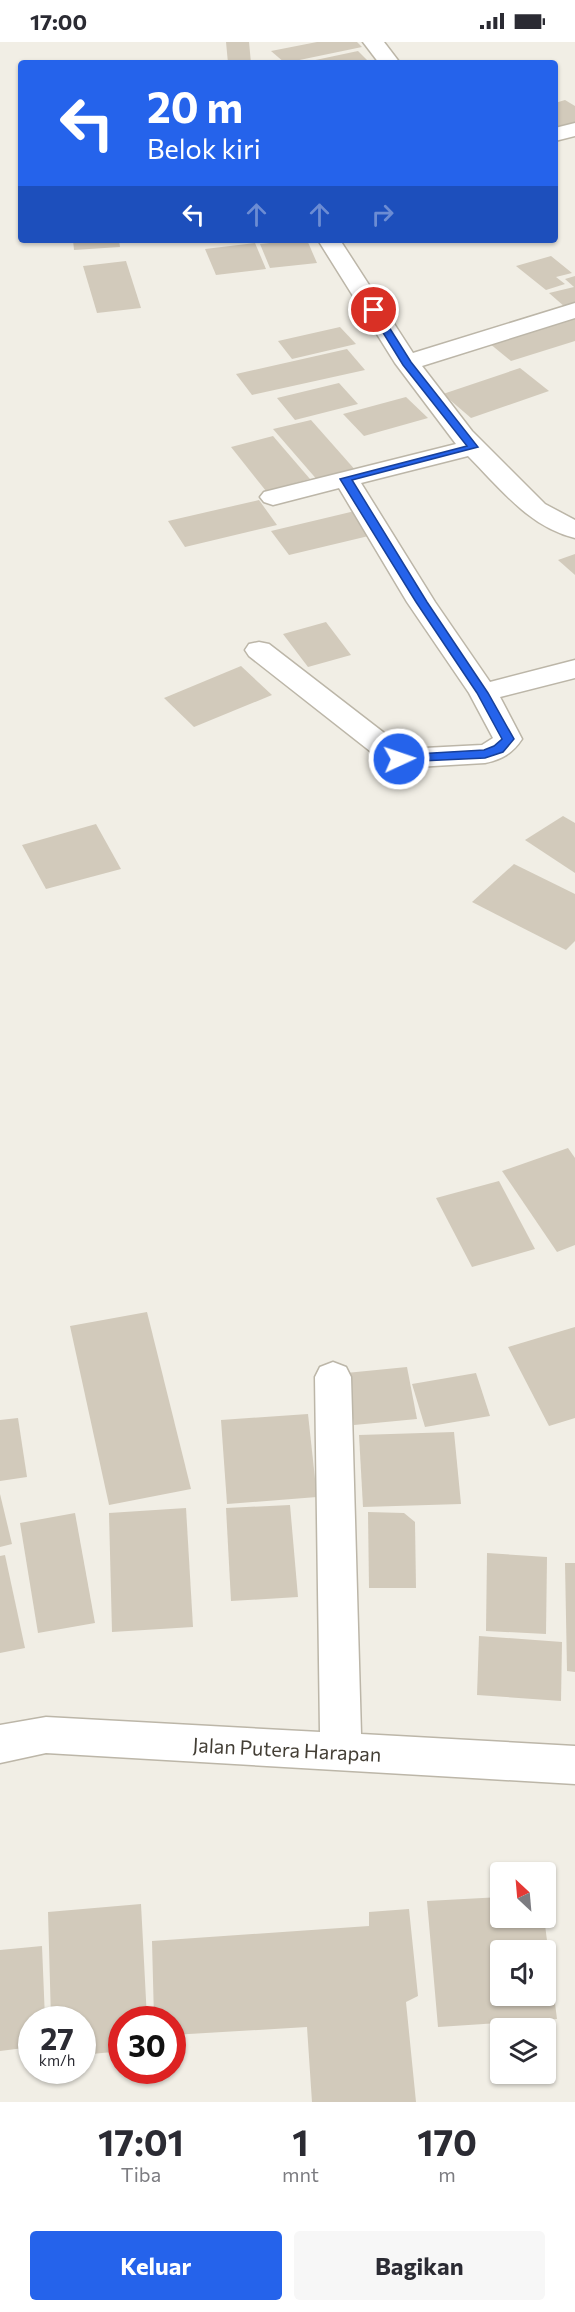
<!DOCTYPE html>
<html lang="id">
<style>
:root{--surface:#fff;--page:#f7f7f7;--text:#2b2b33;--muted:#7c7c81;--accent:#2563eb}
body{margin:0;font-family:Commissioner,sans-serif;background:var(--page);color:var(--text);height:100vh;display:flex;flex-direction:column;font-size:22px;white-space:nowrap}
*{box-sizing:border-box;margin:0}
p{font-size:20px;color:var(--muted)}
.icon{flex:none;width:33px;height:33px;fill:none;stroke:currentColor;stroke-width:2;stroke-linecap:round;stroke-linejoin:round}
.map{position:relative;height:2060px;overflow:hidden}
.sheet{display:flex;flex-direction:column;background:var(--surface);flex:1}
.sheet>*{flex:none}
.banner{position:absolute;left:18px;top:18px;width:540px;height:183px;border-radius:6px;box-shadow:0 2px 4px #0004;background:#2563eb;color:#fff;overflow:hidden}
.needle{width:39px;rotate:334deg}
.tools{position:absolute;left:490px;top:1820px;display:grid;gap:12px}
.tools a{display:grid;place-items:center;width:66px;height:66px;border-radius:6px;background:var(--surface);box-shadow:0 2px 4px #0004;font-size:30px}
.speed{position:absolute;left:18px;top:1964px;display:flex;gap:12px;font-size:30px;font-weight:700;text-align:center}
.speed>*{display:grid;place-content:center;width:78px;height:78px;border-radius:50%;background:var(--surface);box-shadow:0 2px 4px #0004;line-height:1}
.speed small{font-size:15px;font-weight:400}
.speed .limit{border:9px solid #d22;background:#fff;color:#111}
.pin{position:absolute;display:grid;place-items:center;width:51px;height:51px;color:#fff;margin:-26px;border:3px solid #fff;border-radius:50%;box-shadow:0 2px 6px #0007}
.me{position:absolute;width:66px;margin:-33px;rotate:87deg;stroke-linejoin:round;filter:drop-shadow(0 0 4px #0008)}
.turn{display:flex;align-items:center;gap:21px;height:126px;padding:0 30px;font-size:27px}
.turn .icon{width:78px;height:78px;stroke-width:2.5}
.turn b{display:block;font-size:42px;line-height:51px}
.lanes{display:flex;align-items:center;height:57px;padding:0 30px;background:#0003;justify-content:center;gap:30px;direction:ltr}
.lanes .off{opacity:.35}
.eta{display:flex;justify-content:space-evenly;align-items:center;height:102px;text-align:center}
.eta b{font-size:36px;font-weight:700;line-height:42px}
.cta{display:flex;gap:12px;margin-top:auto;padding:12px 30px}
.cta a{flex:1;height:69px;border-radius:6px;background:var(--accent);color:#fff;font-size:24px;font-weight:700;line-height:69px;text-align:center}
.cta a+a{background:var(--page);color:var(--text)}
.status{display:flex;justify-content:space-between;align-items:center;height:42px;padding:0 30px;background:var(--surface);direction:ltr}
.status svg{height:16px;fill:currentColor}
.map>svg:first-child{display:block}
.building{fill:#d2cabb;fill-rule:evenodd}
.lines{fill:none;stroke-linecap:round;stroke-linejoin:round}
.minor-casing{stroke:#bcb6a8;stroke-width:3}
.minor{fill:#fff;fill-rule:evenodd}
.route{fill:#2563eb;stroke:#184099;stroke-width:1.5}
.labels{text-anchor:middle;dominant-baseline:central;stroke-width:4.5;stroke-linejoin:round;paint-order:stroke}
.near-street-label{font-size:20px;fill:#433e35;stroke:#fff}
</style>
<div class="status"><b>17:00</b><svg viewBox="0 0 49 12"><path d="M0 12V9h3v3zM5 12V6h3v6zM10 12V3h3v9zM15 12V0h3v12zM26 1h20v11H26zM47 4h2v5h-2z"/></svg></div>
<div class="map">
<svg width="575" height="2060" viewBox="0 0 575 2060">
<rect width="100%" height="100%" fill="#f1eee5"/>
<!-- building -->
<g class="building">
<polygon points="226,0 249,0 251,21 228,21"/>
<polygon points="317,0 357,0 362,5 285,21 271,9"/>
<polygon points="358,9 370,21 306,21 306,20"/>
<polygon points="565,58 575,64 575,80 555,86 555,61"/>
<polygon points="73,198 119,198 120,205 74,208"/>
<polygon points="298,198 307,198 317,221 270,226 260,202"/>
<polygon points="255,201 266,227 216,233 205,207"/>
<polygon points="551,214 572,231 556,235 565,242 546,248 516,224"/>
<polygon points="126,219 141,266 97,271 83,224"/>
<polygon points="575,234 575,262 565,265 549,251 574,245 565,237"/>
<polygon points="575,275 575,299 511,319 489,301"/>
<polygon points="340,285 356,302 292,317 278,299"/>
<polygon points="347,307 365,328 252,353 236,332"/>
<polygon points="520,326 549,349 471,376 443,352"/>
<polygon points="339,341 358,362 295,378 277,356"/>
<polygon points="406,355 428,376 364,394 343,372"/>
<polygon points="311,378 357,430 319,440 273,387"/>
<polygon points="273,394 310,437 266,449 231,405"/>
<polygon points="259,458 277,483 185,505 168,479"/>
<polygon points="359,468 377,492 289,513 271,489"/>
<polygon points="575,512 575,533 558,518"/>
<polygon points="326,580 351,613 308,625 283,592"/>
<polygon points="241,624 272,653 194,685 164,656"/>
<polygon points="563,774 575,781 575,831 525,798"/>
<polygon points="96,782 121,827 46,847 22,803"/>
<polygon points="514,822 575,852 575,899 566,908 472,860"/>
<polygon points="568,1106 575,1116 575,1203 557,1210 502,1129"/>
<polygon points="499,1139 535,1207 472,1225 436,1156"/>
<polygon points="147,1270 191,1447 109,1463 70,1284"/>
<polygon points="575,1285 575,1376 549,1384 508,1305"/>
<polygon points="407,1325 417,1377 354,1383 346,1331"/>
<polygon points="476,1331 490,1374 425,1385 412,1342"/>
<polygon points="308,1372 317,1455 227,1462 221,1378"/>
<polygon points="18,1376 27,1435 0,1439 0,1378"/>
<polygon points="454,1390 461,1462 363,1465 359,1393"/>
<polygon points="0,1452 12,1502 0,1505"/>
<polygon points="290,1463 298,1555 231,1559 226,1466"/>
<polygon points="186,1466 193,1585 112,1590 109,1471"/>
<polygon points="368,1470 404,1471 415,1480 416,1546 369,1546"/>
<polygon points="75,1471 95,1581 38,1591 20,1481"/>
<polygon points="487,1511 547,1515 546,1592 486,1589"/>
<polygon points="5,1513 25,1606 0,1611 0,1514"/>
<polygon points="565,1521 575,1521 575,1630 567,1629"/>
<polygon points="479,1594 562,1600 561,1659 477,1653"/>
<path d="M501,1855V1875H544L557,1977L438,1985L427,1859ZM501,1908H546V1953H501Z"/>
<polygon points="141,1862 147,1977 122,1977 122,2009 82,2013 82,1977 51,1977 48,1870"/>
<polygon points="409,1867 418,1954 406,1960 416,2060 312,2060 307,1985 172,1993 172,1977 154,1977 152,1899 369,1884 369,1870"/>
<polygon points="42,1904 45,1977 32,1977 32,2005 0,2009 0,1908"/>
</g>
<g class="lines">
<!-- minor casing -->
<g class="minor-casing">
<g id="minor">
<polygon points="363,0 384,0 400,21 379,21"/>
<polygon points="575,81 575,94 555,99 555,86"/>
<path d="M318,198H340L413,311L575,261V276L422,324L472,389L545,462L575,478V496C529,485 500,446 468,414L361,441L435,560L490,640L575,618V636L500,655L522,697C512,712 502,717 485,721L399,726L389,724L249,614L245,608L249,602L259,600L269,602L405,707L482,703L493,696L469,651L407,560L339,446L273,463L264,460L260,455L264,450L456,402L395,321Z"/>
<polygon points="333,1320 346,1325 351,1335 361,1692 575,1704 575,1742 46,1711 0,1721 0,1683 46,1675 320,1690 315,1335 320,1325"/>
</g>
</g>
<!-- minor -->
<use href="#minor" class="minor"/>
</g>
<!-- route -->
<polygon class="route" points="370,266 377,266 411,320 478,405 352,438 427,560 488,651 514,697 503,710 485,716 399,720 393,717 399,713 484,708 494,704 502,697 477,651 416,560 340,437 467,404 403,323 369,268"/>
<g class="labels">
<!-- near-street labels -->
<g class="near-street-label">
<text transform="translate(287 1707) rotate(3)">Jalan Putera Harapan</text>
</g>
</g>
</svg>
<div class="tools">
<a><svg class="needle" viewBox="-14 -14 28 28"><path d="M0-13l5 13h-10z" fill="#e53935"/><path d="M0 13l5-13h-10z" fill="#7c7c81"/></svg></a>
<a><svg class="icon" aria-label="sound" viewBox="0 0 24 24"><path d="M4 9h4l5-4v14l-5-4H4zM17 9q2 3 0 6"/></svg></a>
<a><svg class="icon" aria-label="layers" viewBox="0 0 24 24"><path d="M12 4l9 5-9 5-9-5zM3 14l9 5 9-5"/></svg></a>
</div>
<div class="speed"><div>27<small>km/h</small></div><div class="limit">30</div></div>
<div class="pin" style="left:374px;top:268px;background:#d93025"><svg class="icon" aria-label="arrive" viewBox="0 0 24 24"><path d="M6 21V4h12l-3 4 3 4H6"/></svg></div>
<svg class="me" style="left:399px;top:717px" viewBox="-20 -20 40 40"><circle r="17" fill="#2563eb" stroke="#fff" stroke-width="3"/><path d="M0-11L8 9 0 5-8 9z" fill="#fff"/></svg>
<div class="banner">
<div class="turn"><svg class="icon" aria-label="left" viewBox="0 0 24 24"><path d="M17 20v-9H6M10 6l-5 5 5 5"/></svg><div><b>20 m</b>Belok kiri</div></div>
<div class="lanes"><svg class="icon" aria-label="left" viewBox="0 0 24 24"><path d="M17 20v-9H6M10 6l-5 5 5 5"/></svg><svg class="icon off" aria-label="ahead" viewBox="0 0 24 24"><path d="M12 20V5M6 11l6-6 6 6"/></svg><svg class="icon off" aria-label="ahead" viewBox="0 0 24 24"><path d="M12 20V5M6 11l6-6 6 6"/></svg><svg class="icon off" aria-label="right" viewBox="0 0 24 24"><path d="M7 20v-9h11M14 6l5 5-5 5"/></svg></div>
</div>
</div>
<section class="sheet">
<div class="eta">
<div><b>17:01</b><p>Tiba</p></div>
<div><b>1</b><p>mnt</p></div>
<div><b>170</b><p>m</p></div>
</div>
<div class="cta"><a>Keluar</a><a>Bagikan</a></div>
</section>
